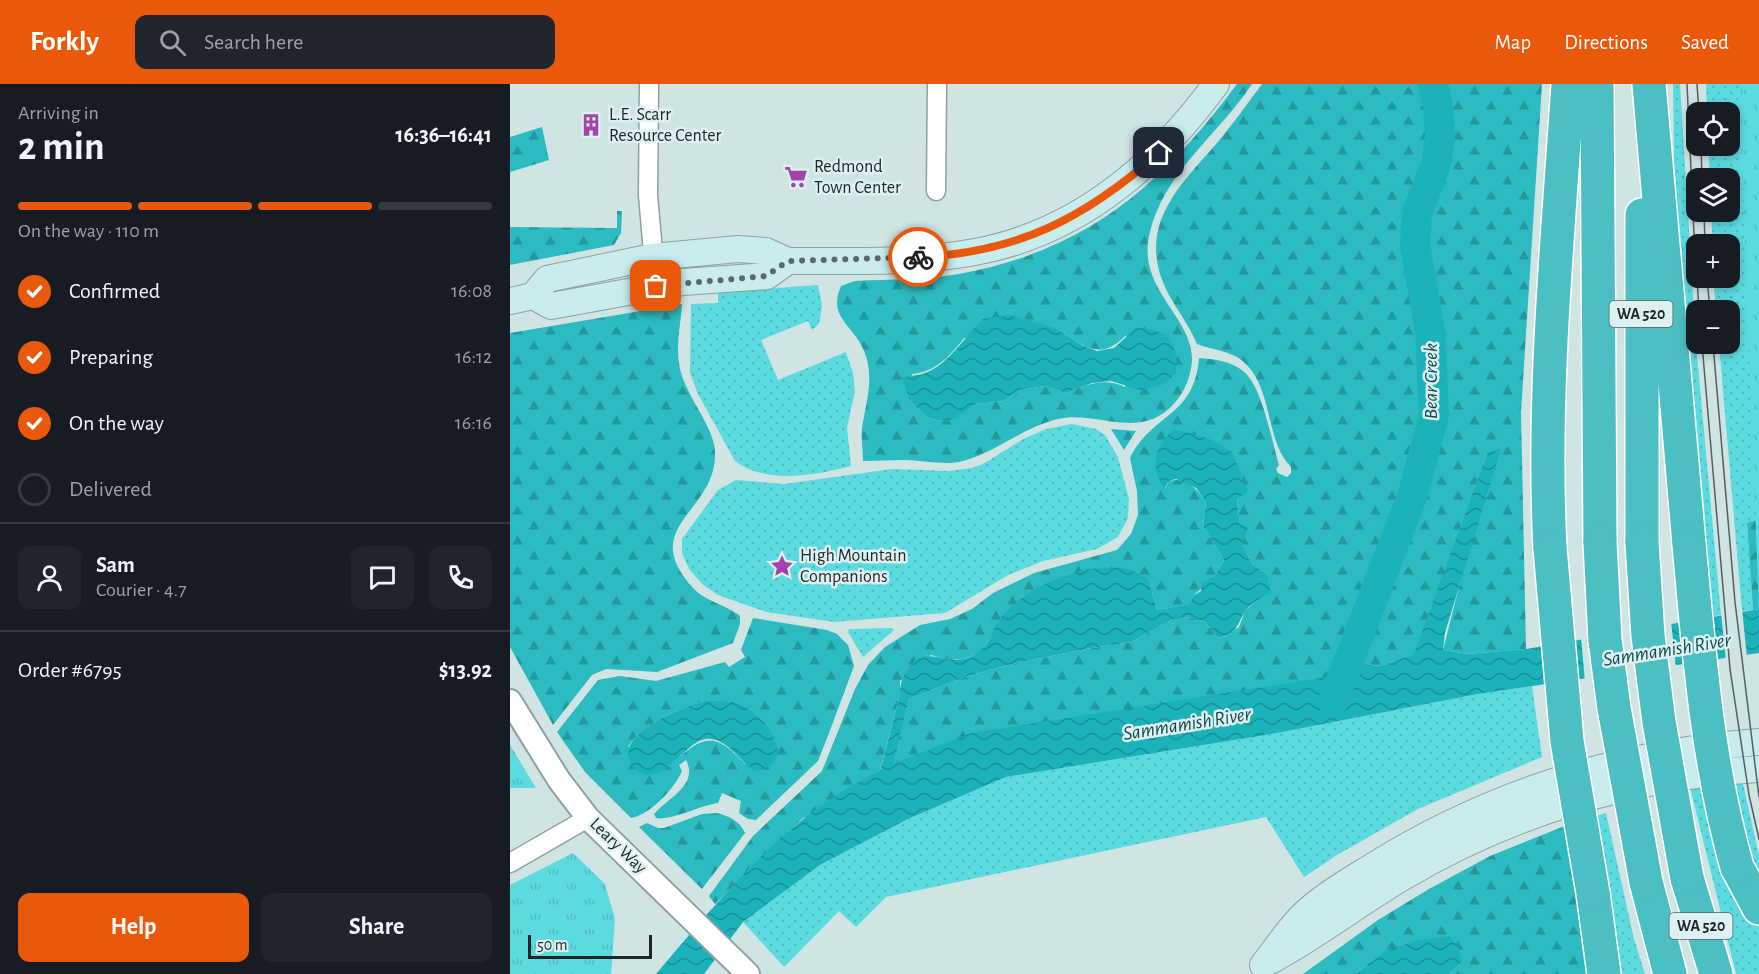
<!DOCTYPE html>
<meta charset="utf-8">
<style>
body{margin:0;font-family:"Alegreya Sans",sans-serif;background:#20242c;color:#f1f3f6;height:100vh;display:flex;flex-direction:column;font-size:22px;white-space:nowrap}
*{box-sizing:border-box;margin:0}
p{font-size:20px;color:#9ea1a6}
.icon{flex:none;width:33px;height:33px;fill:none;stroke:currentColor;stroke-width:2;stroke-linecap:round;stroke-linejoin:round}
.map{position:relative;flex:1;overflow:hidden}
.details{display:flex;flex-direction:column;background:#171b24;width:510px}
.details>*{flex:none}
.buttons{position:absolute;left:1176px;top:18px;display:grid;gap:12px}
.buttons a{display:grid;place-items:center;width:54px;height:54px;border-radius:12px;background:#171b24;box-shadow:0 3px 9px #0003;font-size:30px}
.scale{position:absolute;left:18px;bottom:15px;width:124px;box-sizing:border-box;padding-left:6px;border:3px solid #1e2525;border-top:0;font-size:16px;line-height:21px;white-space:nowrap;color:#1e2525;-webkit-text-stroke:4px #ddf1f2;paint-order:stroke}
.pin{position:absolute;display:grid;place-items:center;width:51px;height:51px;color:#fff;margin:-26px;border-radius:12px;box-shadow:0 3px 9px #0006}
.courier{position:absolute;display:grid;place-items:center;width:60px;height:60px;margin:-30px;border:4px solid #ea580c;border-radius:50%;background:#fff;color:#222;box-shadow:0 2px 8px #0007}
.headline em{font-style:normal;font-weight:600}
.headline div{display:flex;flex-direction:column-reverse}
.headline{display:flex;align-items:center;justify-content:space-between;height:102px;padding:0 18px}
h1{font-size:39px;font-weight:600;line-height:45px}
.bar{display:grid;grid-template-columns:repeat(4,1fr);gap:9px 6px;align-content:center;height:72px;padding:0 18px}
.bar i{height:8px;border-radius:4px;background:#363941}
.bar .on{background:#ea580c}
.bar p{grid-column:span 4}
.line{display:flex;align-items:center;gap:15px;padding:0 18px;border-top:2px solid #363941}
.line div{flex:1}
.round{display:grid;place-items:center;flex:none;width:63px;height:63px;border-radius:12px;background:#20242c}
ol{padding:0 18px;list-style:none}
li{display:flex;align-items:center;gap:18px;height:66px}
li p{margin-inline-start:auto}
li .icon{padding:6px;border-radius:50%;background:#ea580c;color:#fff;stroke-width:4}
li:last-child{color:#9ea1a6}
li i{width:33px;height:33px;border:3px solid #363941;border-radius:50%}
.action{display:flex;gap:12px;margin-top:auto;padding:12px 18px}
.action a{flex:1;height:69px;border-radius:12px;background:#ea580c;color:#fff;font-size:24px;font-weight:600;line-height:69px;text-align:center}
.action a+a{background:#20242c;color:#f1f3f6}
header{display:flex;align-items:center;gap:36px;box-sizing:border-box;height:84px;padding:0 30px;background:#ea580c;color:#fff}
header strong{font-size:28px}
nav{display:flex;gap:33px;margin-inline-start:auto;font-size:21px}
.search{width:420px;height:54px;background:#20242c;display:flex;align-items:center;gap:15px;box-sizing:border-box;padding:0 21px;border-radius:12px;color:#9ea1a6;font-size:22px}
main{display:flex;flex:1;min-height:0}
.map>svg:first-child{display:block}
</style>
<header>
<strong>Forkly</strong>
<div class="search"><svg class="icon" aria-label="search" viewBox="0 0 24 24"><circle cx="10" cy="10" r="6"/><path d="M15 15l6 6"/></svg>Search here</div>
<nav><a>Map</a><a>Directions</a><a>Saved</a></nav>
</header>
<main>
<section class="details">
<div class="headline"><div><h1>2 min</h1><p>Arriving in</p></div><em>16:36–16:41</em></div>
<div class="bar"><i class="on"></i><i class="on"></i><i class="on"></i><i></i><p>On the way · 110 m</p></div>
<ol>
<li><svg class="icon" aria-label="check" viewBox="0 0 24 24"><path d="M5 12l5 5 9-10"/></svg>Confirmed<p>16:08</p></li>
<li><svg class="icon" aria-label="check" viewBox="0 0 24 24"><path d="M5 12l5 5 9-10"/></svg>Preparing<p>16:12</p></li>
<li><svg class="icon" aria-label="check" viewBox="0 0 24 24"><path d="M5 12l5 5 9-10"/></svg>On the way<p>16:16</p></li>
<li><i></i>Delivered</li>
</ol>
<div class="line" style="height:108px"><a class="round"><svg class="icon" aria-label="person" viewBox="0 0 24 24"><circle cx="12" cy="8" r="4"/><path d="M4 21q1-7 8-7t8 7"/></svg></a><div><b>Sam</b><p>Courier · 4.7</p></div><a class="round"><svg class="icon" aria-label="chat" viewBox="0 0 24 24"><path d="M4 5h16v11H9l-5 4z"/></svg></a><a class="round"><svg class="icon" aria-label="phone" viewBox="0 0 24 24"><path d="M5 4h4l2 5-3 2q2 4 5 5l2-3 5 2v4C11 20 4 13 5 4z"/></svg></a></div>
<div class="line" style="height:78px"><div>Order #6795</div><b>$13.92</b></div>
<div class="action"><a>Help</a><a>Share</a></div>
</section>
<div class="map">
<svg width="1249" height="890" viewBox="0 0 1249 890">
<defs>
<pattern id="grass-dots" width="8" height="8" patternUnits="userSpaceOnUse" patternTransform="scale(1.5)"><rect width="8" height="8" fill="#5bdae0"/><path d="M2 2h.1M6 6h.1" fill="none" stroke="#4fbbc0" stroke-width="1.8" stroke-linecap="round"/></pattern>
<pattern id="forest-firs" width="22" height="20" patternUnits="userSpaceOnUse" patternTransform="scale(1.5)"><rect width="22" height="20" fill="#2bbbc1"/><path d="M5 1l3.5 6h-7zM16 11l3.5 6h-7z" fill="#24989d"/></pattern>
<pattern id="park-tufts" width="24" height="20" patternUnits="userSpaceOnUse" patternTransform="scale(1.5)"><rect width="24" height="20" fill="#5bdae0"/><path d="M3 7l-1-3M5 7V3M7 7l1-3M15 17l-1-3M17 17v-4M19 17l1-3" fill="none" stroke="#4fbbc0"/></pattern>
<pattern id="water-waves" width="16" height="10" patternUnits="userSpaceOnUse" patternTransform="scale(1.5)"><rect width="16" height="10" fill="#1bb3b9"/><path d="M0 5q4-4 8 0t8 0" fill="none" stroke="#179196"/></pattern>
</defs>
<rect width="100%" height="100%" fill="#d0e4e4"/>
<!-- grass -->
<path fill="url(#grass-dots)" d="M1163,0H1170L1186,260L1211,531L1197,533L1164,76Z
M1196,0H1249V435L1237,439L1243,526L1232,527L1209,260H1220V226H1206L1203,194H1220V160H1203L1201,128H1220V94H1200L1198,62H1220V28H1197Z
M308,201L312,222L309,240L302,246L298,237L251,256L268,296L336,268L343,289L345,307L337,344L341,382C307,391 256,401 225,377L188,310L180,289L181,220L208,219V208Z
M562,340L586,345L595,351L608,373L619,415L618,434L608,453L587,465L533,477L498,491L435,529L324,538L256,528L208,511L192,500L179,485L172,469V455L208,406L226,396L274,400L382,385L440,387L461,384L473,380L513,355L536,345Z
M382,544L384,546L353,573L338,548L339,545Z
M1022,602L1032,673L908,725L827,771L794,793L756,733L376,813L346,843L329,827L274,883L233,838L310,781L398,735L496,693L762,650L968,610Z
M1232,695L1249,772V802L1219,697Z
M1198,701L1234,826L1249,843V890H1226L1180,703Z
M1096,729L1124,855L1135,890H1105L1080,734Z"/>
<!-- forest -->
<path fill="url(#forest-firs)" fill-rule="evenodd" d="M727,0H742C707,53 653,88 639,152C628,205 681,232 682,274C682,287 677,302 670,312C635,362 589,325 548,335C513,343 487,368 453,377C435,382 412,376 394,376C380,376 367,377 353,377C353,366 351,355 352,344C356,318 365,293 354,267C344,241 317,234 331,202L345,197C380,195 419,196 454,189C581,164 652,100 727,0ZM546,244C573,261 590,279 616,251L615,303C593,293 577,301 556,309L536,302L510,306L494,317L464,320L444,334L430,337L416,333L400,317L402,290C424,289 441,271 454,254Z
M752,0H1032L1011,328L1016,565L958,570L933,566L951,495L977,369L905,570L870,582L854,580L816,593L293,734L205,820L199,812L243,752L312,687L345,605L358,581L375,563L410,541L440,535L462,525L483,509L524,489L607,466L621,450L628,431L627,407L620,374C643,328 684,334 689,274C704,275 721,277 733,287C752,301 762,358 769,381L766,385L768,389L777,393L781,389V383C753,355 765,297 727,273C714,266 700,265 687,260C676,233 654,212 648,182C637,130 676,95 707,59C723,40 737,20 752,0ZM664,345L727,414L732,459L742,480L757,490L746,517L735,527L729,543L716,552L708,554L695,538L680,533L661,536L622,558L576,565L498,581L458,592L399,615L382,680L370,686L390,610V597L421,571C462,583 474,570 491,534L639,496L647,526L681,520L683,512L704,493L714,476L693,442L696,418C687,405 676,392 659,397L655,405Z
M32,43L39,76L0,88V53Z
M107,127H112L111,149L104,161L0,181V143L107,144Z
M172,220C171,238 166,260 169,279C172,308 204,341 205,367C208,429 126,441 183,504C196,518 215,520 230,532V540L223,559L147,588L96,585L82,591L43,641L0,563V249Z
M601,345L626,347L614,366Z
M1249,435V525L1243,526L1237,439Z
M243,534L317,546L327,550L338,561L344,582L319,649L308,677L246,736L238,735L229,729L231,717L212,709L208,719C188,722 161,737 146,734L144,730C158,714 189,701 176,676L169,681L172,687C165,704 140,731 121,734L75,688L47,648L88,596L110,592L146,597L215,578L219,583L235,573L231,566ZM194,617C227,617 244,622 262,651L235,680C202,644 192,653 159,682L118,663C132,640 169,625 194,617Z
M207,729C219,732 230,737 235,749L192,805L129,743L137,739L148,744H154L192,730Z
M1057,741L1078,890H939L952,878L871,869L845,890H793L868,836L919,805L980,772Z"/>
<!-- park -->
<path fill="url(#park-tufts)" d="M1229,0H1249V527Z
M0,661L26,704H0Z
M63,769L95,800L105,835L101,890H0V801Z"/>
<!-- water -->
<path fill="url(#water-waves)" d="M500,231L546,244L572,261L587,267L604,264L626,244C658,244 669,258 666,290L652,301L630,306L601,297L582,299L556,309L536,302L510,306L494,317L465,320L444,335L430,337L416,333L400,317L392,294C400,291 408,292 415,289C438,281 456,251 473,235Z
M664,345L700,355L722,368L738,407L727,415L730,440L738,443L732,459L742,480L757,490L761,509C752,513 743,518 737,525C726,539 730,549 708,554L695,538L680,533L661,536L622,558L576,565L498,581L458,592L399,615L383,680L462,649L816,593L854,580L870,582L904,570L977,369L991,365L935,549L933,566L958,570L1016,565L1249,525V569L968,610L762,650L496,693L398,735L310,781L233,838L194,890H146C211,814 277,730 370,687L390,610C390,599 392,594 398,585C415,557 441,586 464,571C486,556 479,547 493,531C520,501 573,479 614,484C622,485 632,492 639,496L647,526L680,520L683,512L691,507L692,498L704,493L714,476L693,442L696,418L686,404L666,395L659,397L654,405C640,383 644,362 664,345Z
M194,617C208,617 222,616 235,623C259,636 289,680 245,687C230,678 219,657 201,655C179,651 161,695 134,690C127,688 123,684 120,678C106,649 173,623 194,617Z
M939,852L948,862L952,878L939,890H845L871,869L907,856Z"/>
<!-- pier -->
<path fill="#d0e4e4" d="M1232,524L1237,574L1216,578L1211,528Z
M1161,537L1166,585L1075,598L1071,553Z"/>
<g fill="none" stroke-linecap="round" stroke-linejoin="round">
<!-- river -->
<path stroke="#1bb3b9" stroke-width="30" d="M823,618L903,410L924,331L920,246L905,162L907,129L926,81L930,52L928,23L923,0"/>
<!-- minor casing -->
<g stroke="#8ea0a1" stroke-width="21">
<path id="minor" d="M139,0L138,111L146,202
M426,107L427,0
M0,779L78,734"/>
</g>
<!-- tertiary casing -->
<g stroke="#8ea0a1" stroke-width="26">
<path id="tertiary" d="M0,617L49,696L78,734L238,890"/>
</g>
<!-- secondary casing -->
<g stroke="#8ea0a1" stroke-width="28">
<path id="secondary" d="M23,212L41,222L173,198L257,192L278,177
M0,217L23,212L37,195L142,173L228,165L256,167L278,177C338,177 406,179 465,168C568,149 646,82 706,0
M762,876C808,851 849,819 893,793C1001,729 1124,692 1249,685
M753,881C765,866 776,849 789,835C809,814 839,797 863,782C981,709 1111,668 1249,658"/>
</g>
<!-- motorway casing -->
<g stroke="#fff" stroke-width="36">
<path id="motorway" d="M1087,0L1090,459
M1139,0L1179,460
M1132,131V459
M1040,464C1032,310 1048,154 1058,0
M1227,783L1249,824
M1177,794L1206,890
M1136,798L1160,890
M1083,809L1094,890"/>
</g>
<!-- minor -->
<use href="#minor" stroke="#fff" stroke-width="18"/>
<!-- tertiary -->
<use href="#tertiary" stroke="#fff" stroke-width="22"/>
<!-- secondary -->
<use href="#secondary" stroke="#c9eced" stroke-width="26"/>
<!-- motorway -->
<use href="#motorway" stroke="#4bbfc4" stroke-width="33"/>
<!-- tram -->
<path stroke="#545f5f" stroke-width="1.5" d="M1177,0L1186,193
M1187,0L1189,28
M1191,62L1192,94
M1194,128L1195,160
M1187,194L1189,226
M1197,194L1200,226
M1192,260L1220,585L1239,711L1249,755
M1203,260L1225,518L1249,713"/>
<!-- motorway-bridge casing -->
<g stroke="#fff" stroke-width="36" stroke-linecap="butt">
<path id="motorway-bridge" d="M1090,459L1095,556L1104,624L1136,798
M1132,459L1138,552L1149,638L1177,794
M1179,460C1189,569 1197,677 1227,783
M1040,464L1057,657L1083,809"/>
</g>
<!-- motorway-bridge -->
<use href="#motorway-bridge" stroke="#4bbfc4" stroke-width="33"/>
</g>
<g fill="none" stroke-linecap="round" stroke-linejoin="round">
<!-- done -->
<path stroke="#5c6868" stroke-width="6" stroke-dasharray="0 10.8" d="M146,202L256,192L278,177L408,173"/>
<!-- route -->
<path stroke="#ea580c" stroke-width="8" d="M408,173C508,169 575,134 649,69"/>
</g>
<!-- icons -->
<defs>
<g id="building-bare" transform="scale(1.8)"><path d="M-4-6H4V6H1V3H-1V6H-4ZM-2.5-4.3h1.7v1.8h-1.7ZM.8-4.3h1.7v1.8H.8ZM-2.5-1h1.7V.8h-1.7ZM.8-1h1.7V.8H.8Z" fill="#a342aa" stroke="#ddf1f2" stroke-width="2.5" paint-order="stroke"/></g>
<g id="supermarket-bare" transform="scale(1.8)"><path d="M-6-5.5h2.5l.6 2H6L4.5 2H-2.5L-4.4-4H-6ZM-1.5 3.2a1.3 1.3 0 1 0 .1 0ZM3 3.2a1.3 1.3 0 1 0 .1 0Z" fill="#a342aa" stroke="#ddf1f2" stroke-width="2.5" paint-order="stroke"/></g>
<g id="sight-bare" transform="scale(1.8)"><path d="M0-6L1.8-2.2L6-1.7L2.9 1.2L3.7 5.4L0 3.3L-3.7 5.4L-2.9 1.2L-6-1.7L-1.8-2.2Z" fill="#a342aa" stroke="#ddf1f2" stroke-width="2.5" paint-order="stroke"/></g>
</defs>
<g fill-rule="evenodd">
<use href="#building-bare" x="81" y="41"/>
<use href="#supermarket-bare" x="286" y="93"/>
<use href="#sight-bare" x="272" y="482"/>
</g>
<g text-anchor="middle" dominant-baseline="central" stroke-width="5" stroke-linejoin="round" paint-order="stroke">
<!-- shield labels -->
<g fill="#ddf1f2" stroke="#576262" stroke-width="1.5">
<rect x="1099.5" y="217" width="63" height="26" rx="4.5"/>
<rect x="1159.5" y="829" width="63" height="26" rx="4.5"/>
</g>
<g font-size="16" font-weight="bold" fill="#1e2525">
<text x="1131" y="230">WA 520</text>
<text x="1191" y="842">WA 520</text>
</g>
<!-- poi labels -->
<g font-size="18" fill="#1e2525" stroke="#ddf1f2" text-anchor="start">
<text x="99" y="31">L.E. Scarr<tspan x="99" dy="21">Resource Center</tspan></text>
<text x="304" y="83">Redmond<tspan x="304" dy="21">Town Center</tspan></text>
<text x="290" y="472">High Mountain<tspan x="290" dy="21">Companions</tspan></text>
</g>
<!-- street labels -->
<g font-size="18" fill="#1e2525" stroke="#ddf1f2">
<text transform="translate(108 762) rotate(44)">Leary Way</text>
</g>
<!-- water labels -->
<g font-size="20" font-style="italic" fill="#104b4e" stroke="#ddf1f2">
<text transform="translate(921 297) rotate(-90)">Bear Creek</text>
<text transform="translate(1157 566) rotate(-9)">Sammamish River</text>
<text transform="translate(677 640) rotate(-9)">Sammamish River</text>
</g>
</g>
</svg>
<div class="buttons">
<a><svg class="icon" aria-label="locate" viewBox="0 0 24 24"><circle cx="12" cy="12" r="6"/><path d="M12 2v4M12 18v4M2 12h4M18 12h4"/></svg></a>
<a><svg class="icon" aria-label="layers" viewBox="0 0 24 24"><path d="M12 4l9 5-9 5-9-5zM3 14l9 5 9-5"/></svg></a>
<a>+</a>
<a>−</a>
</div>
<div class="scale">50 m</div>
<div class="pin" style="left:146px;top:202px;background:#ea580c"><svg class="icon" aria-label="bag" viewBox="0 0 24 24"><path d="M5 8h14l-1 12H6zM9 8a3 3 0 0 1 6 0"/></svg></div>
<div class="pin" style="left:649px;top:69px;background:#1f2937"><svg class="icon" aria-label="home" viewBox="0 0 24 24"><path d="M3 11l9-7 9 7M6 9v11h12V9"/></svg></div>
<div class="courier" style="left:408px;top:173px"><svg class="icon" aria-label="bike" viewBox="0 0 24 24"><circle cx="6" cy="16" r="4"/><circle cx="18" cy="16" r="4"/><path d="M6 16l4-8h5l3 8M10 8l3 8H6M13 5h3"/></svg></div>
</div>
</main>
